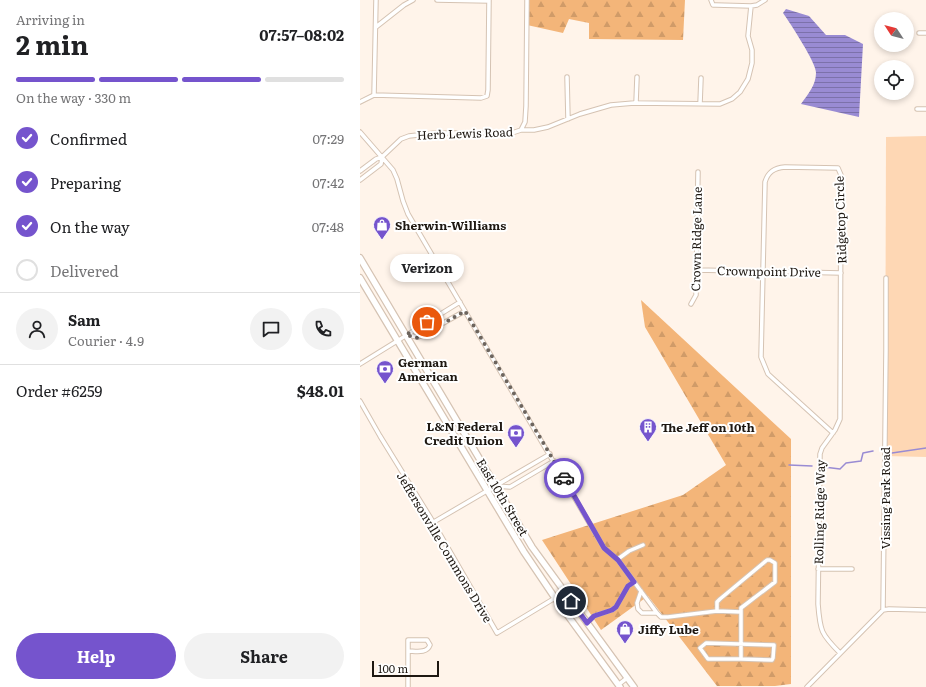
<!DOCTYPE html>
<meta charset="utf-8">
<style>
body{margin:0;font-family:Literata,serif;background:#f2f2f2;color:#202124;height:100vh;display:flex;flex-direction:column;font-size:15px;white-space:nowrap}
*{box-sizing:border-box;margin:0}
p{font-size:13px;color:#757577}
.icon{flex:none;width:22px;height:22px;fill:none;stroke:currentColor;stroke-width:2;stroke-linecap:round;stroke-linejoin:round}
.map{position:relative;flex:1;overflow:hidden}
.details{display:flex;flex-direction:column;background:#fff;width:360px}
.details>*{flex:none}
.needle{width:26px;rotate:306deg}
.controls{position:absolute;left:514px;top:12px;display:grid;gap:8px}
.controls a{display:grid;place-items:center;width:40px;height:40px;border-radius:50%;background:#fff;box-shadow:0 2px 6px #0003;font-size:20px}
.scale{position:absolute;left:12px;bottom:10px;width:67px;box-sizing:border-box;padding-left:4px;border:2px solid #1e1812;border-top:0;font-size:11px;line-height:14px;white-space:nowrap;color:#1e1812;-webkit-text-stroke:3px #fff;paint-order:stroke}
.pin{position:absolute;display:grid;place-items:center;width:34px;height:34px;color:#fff;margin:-17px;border:2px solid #fff;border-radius:50%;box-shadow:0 1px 4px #0007}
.courier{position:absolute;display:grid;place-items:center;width:40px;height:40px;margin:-20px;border:3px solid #7554cd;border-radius:50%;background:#fff;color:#222;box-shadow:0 1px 5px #0007}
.bubble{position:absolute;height:28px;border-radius:14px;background:#fff;box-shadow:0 2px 6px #0003;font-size:13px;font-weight:700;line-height:28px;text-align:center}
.summary em{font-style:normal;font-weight:700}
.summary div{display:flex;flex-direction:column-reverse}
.summary{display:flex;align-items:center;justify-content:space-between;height:68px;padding:0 16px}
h1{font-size:26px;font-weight:700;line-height:30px}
.bar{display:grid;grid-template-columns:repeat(4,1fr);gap:6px 4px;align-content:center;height:48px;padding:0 16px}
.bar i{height:5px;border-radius:3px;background:#e0e0e0}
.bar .current{background:#7554cd}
.bar p{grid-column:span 4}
.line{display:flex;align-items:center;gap:10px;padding:0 16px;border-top:1px solid #e0e0e0}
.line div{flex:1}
.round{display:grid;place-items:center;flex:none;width:42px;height:42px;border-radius:21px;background:#f2f2f2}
ol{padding:0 16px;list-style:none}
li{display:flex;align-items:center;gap:12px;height:44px}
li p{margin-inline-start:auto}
li .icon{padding:4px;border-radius:50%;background:#7554cd;color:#fff;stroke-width:4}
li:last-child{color:#757577}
li i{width:22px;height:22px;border:2px solid #e0e0e0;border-radius:50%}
.primary-button{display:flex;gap:8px;margin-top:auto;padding:8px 16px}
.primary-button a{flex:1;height:46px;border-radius:24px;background:#7554cd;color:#fff;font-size:16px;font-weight:700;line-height:46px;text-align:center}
.primary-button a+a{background:#f2f2f2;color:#202124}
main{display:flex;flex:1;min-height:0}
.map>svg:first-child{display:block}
</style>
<main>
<section class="details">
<div class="summary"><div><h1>2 min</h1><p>Arriving in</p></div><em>07:57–08:02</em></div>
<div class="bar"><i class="current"></i><i class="current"></i><i class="current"></i><i></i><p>On the way · 330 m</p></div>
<ol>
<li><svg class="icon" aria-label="check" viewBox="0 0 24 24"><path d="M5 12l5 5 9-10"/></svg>Confirmed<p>07:29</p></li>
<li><svg class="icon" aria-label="check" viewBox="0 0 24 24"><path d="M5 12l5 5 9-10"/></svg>Preparing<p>07:42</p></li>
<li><svg class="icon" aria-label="check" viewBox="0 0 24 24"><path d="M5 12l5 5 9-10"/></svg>On the way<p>07:48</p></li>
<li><i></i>Delivered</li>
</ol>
<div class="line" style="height:72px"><a class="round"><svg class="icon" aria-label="person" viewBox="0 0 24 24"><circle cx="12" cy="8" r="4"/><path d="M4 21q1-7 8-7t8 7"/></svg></a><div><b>Sam</b><p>Courier · 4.9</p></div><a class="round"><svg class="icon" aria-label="chat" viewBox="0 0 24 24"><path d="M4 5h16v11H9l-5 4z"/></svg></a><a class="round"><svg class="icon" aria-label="phone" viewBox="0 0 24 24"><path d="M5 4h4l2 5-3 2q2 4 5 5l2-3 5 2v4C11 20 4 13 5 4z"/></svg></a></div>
<div class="line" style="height:52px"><div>Order #6259</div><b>$48.01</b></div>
<div class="primary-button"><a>Help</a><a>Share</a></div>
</section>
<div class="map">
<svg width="566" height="687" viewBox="0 0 566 687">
<defs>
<pattern id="forest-firs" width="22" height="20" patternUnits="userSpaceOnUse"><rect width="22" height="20" fill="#f3b579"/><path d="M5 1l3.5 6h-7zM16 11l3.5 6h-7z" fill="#d09b68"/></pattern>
<pattern id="water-rules" width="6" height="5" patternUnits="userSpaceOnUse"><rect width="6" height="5" fill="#998bd3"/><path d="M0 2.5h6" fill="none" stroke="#7c71aa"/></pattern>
</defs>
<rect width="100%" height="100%" fill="#fff4ea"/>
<!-- green -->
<path fill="#fed7b4" d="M566,136V457L525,456L526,137Z"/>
<!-- forest -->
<path fill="url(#forest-firs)" d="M167,0H325L323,40L229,39V23L209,19L203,33L167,25Z
M281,300L431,439V684L415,686H357L288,596L241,630L182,540L323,495L366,465L285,327Z"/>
<!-- water -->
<path fill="url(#water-rules)" d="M426,9L449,16L466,35H485L503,44L499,117L441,104C448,94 456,85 456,73C457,64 430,23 423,13Z"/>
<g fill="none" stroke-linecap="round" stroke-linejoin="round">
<!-- stream -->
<path stroke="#998bd3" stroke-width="1.5" d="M532,453L566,448
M429,465L452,466
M464,467L480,469L486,463L501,461L503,453L513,451"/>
<!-- street casing -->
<g stroke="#d5c3b3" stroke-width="5.5">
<path id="street" d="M77,0L129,1
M391,6L397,5L405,0
M16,27L44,5L53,0
M559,33H566
M207,77L208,119
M14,95L16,0
M0,102L14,95L121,98L127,96L128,90L129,0
M276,103L277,77
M340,104L341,78
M557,109H566
M161,130H174L188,127L220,114L251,105L274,103L360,104L372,99L380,92L388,79L392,63V50L388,36L391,6L356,5H353L351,0
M0,132L33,170L37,179L43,201L48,214L244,548L258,560L297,613L301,617H308L357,611L381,612V659H348L340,648L346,643L414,645L413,658L412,660L381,659
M0,171L16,159L22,157L41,139L49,136L76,133H152L161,130L165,122L166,106L167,0
M0,180L21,164L22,157
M337,270L481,273
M331,304L336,295L338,172
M46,335L58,337L105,311
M0,364L100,302
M0,401L20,436L70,517L137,633L195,598
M473,433L408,374L401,357L405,182C408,172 414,168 425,167L478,168L481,175L480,419L475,430L462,448L460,454L458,604C460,631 461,634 480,653
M137,486L150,487L194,461
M72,523L190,454
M258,559L269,551L283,545
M458,569H492
M281,591L277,603L278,609L282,613H297
M523,610L529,609L566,610
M357,611V602L360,599L407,560H410L415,563V582L381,608V612
M227,623L234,616L252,610L256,607L268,586L274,582
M48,640H67L70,645C67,654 55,651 48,651Z
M48,651V687
M258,685L267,678
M447,687L523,610L526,350V278"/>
</g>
<!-- primary casing -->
<g stroke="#d5c3b3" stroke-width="8">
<path id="primary" d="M0,258L172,547L274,687
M0,278L164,552L195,598L260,687"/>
</g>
<!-- street -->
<use href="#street" stroke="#fff" stroke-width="3.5"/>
<!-- primary -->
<use href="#primary" stroke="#fff" stroke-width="5.5"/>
</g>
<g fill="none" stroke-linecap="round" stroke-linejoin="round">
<!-- done -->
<path stroke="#6d655e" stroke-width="4" stroke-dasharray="0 7.2" d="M67,322L46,335L58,338L105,311L204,478"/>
<!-- route -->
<path stroke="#7554cd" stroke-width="5" d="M204,478L244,548L258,560L274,582L268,586L256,607L252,610L234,616L227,623L211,601"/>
</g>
<!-- icons -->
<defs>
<g id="shop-pin" transform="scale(0.9)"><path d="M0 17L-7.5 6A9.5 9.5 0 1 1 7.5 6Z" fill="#7554cd" stroke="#fff"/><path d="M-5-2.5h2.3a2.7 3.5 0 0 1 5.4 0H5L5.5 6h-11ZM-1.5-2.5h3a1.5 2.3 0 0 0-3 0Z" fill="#fff"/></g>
<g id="bank-pin" transform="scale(0.9)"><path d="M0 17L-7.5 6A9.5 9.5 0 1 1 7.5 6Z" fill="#7554cd" stroke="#fff"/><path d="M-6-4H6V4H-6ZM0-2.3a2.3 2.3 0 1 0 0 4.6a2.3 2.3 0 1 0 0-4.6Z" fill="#fff"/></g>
<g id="building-pin" transform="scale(0.9)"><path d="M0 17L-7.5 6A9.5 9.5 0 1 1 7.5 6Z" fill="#7554cd" stroke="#fff"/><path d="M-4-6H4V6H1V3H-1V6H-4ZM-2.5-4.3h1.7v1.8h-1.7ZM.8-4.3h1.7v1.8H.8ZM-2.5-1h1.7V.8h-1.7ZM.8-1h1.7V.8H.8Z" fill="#fff"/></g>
</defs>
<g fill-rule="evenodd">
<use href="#shop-pin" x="22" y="225"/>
<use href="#bank-pin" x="25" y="369"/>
<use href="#building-pin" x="288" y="427"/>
<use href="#bank-pin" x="156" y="433"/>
<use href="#shop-pin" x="265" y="629"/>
</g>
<g text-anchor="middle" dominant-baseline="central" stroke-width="4" stroke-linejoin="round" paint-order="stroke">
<!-- street labels -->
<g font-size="12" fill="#1e1812" stroke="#fff">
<text transform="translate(105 133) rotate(-2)">Herb Lewis Road</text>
<text transform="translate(480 220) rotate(-92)">Ridgetop Circle</text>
<text transform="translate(336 239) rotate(-89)">Crown Ridge Lane</text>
<text transform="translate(409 271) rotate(1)">Crownpoint Drive</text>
<text transform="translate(143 497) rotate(59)">East 10th Street</text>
<text transform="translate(525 498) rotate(-90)">Vissing Park Road</text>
<text transform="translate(459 512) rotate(-89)">Rolling Ridge Way</text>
<text transform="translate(85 547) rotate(59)">Jeffersonville Commons Drive</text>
</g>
<!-- poi labels -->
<g font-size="12" font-weight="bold" fill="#1e1812" stroke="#fff" text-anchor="start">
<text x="35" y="225">Sherwin-Williams</text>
<text x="38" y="362">German<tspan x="38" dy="14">American</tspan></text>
<text x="143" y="426" text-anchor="end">L&amp;N Federal<tspan x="143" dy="14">Credit Union</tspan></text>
<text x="301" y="427">The Jeff on 10th</text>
<text x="278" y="629">Jiffy Lube</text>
</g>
</g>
</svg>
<div class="controls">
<a><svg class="needle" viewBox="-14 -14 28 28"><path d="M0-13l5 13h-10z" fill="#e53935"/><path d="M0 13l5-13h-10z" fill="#757577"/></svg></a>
<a><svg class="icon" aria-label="locate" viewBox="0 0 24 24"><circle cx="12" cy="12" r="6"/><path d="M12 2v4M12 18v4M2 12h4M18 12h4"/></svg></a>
</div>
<div class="scale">100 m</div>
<div class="pin" style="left:67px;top:322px;background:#ea580c"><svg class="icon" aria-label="bag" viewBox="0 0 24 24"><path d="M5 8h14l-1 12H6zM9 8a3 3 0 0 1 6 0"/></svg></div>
<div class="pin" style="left:211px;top:601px;background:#1f2937"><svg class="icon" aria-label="home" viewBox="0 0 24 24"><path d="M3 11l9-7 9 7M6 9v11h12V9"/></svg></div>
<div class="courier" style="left:204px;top:478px"><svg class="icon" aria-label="car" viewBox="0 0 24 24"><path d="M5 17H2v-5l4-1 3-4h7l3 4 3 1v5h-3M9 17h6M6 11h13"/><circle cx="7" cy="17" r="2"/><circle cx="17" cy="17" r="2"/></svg></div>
<div class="bubble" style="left:30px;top:254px;width:74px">Verizon</div>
</div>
</main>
